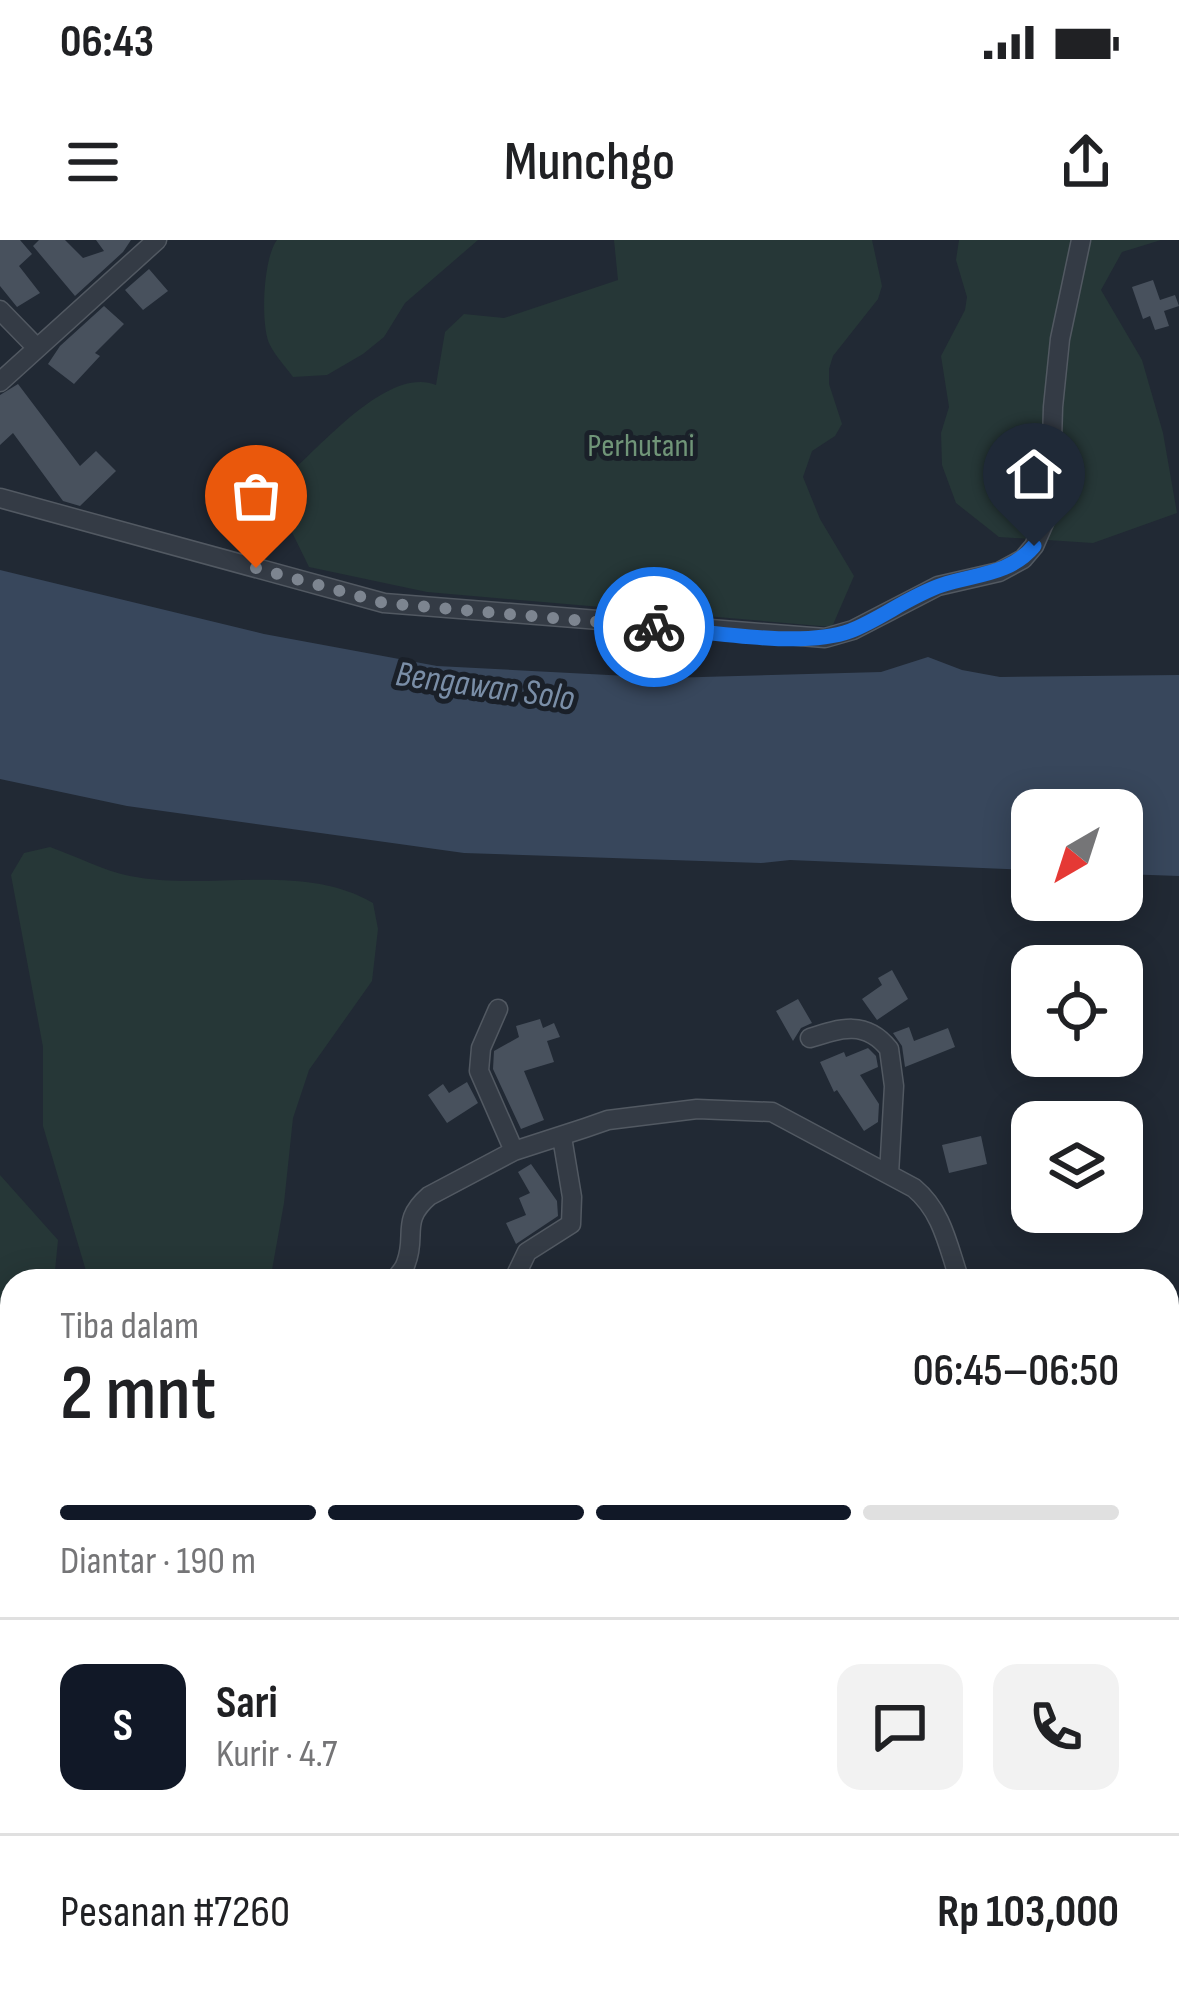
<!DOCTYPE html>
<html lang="id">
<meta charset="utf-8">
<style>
body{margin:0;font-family:"Sofia Sans Condensed",sans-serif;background:#f2f2f2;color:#202124;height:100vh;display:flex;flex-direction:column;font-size:45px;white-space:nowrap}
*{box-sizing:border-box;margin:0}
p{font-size:39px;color:#757577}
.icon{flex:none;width:66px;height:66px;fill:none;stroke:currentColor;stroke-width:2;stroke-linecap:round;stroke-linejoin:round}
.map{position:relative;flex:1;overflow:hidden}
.drawer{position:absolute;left:0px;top:1029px;width:1179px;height:744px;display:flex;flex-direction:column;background:#fff;border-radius:36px 36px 0 0;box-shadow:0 6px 30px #0003}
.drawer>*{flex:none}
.needle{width:78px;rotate:219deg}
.buttons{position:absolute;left:1011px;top:549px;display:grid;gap:24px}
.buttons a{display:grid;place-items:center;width:132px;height:132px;border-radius:24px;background:#fff;box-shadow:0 6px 30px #0003;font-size:60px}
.pin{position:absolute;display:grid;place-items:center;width:102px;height:102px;color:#fff;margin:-123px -51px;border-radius:50% 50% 50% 0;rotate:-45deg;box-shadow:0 0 12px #0007}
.pin .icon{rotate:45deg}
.courier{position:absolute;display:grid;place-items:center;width:120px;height:120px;margin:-60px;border:9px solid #1a73e8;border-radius:50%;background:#fff;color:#222;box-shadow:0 3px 15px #0007}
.summary em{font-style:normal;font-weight:600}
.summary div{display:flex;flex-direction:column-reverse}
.summary{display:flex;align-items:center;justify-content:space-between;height:204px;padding:0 60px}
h1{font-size:78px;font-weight:600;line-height:90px}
.bar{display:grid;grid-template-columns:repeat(4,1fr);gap:18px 12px;align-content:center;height:144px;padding:0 60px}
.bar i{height:15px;border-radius:9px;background:#e0e0e0}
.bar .active{background:#111827}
.bar p{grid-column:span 4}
.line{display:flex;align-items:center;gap:30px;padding:0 60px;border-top:3px solid #e0e0e0}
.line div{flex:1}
.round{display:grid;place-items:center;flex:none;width:126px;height:126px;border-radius:24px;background:#f2f2f2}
.status{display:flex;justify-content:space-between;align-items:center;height:84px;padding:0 60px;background:#fff;direction:ltr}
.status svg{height:33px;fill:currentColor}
header{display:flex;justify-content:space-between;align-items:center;height:156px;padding:0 60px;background:#fff;font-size:54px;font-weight:600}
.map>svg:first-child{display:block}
</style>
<div class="status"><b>06:43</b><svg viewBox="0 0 49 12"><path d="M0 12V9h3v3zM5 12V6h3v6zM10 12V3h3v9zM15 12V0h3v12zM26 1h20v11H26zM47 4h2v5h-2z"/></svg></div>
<header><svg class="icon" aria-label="menu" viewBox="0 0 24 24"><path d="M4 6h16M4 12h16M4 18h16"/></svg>Munchgo<svg class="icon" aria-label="share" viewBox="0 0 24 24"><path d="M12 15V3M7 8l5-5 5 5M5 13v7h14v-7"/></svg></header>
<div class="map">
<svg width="1179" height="1773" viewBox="0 0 1179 1773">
<rect width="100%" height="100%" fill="#212934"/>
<!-- green -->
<path fill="#263737" d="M277,0H478L405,63L384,97L363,114L327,135L293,137C286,127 276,117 270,105C260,86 263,18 277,0Z
M614,0H872L882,46L878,59L833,116L829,129V144L842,184L835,196L812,211L803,237L820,279L854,336L832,387L427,352L309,327L286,280L291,232C324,203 389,126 436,145L445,92L464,74L504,78L618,40Z
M959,0H1161L1122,12L1101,50L1142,120L1163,193L1177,273L1093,303L999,297L956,263L942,225L941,193L949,167L941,116L965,70L967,57L956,20Z
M50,607C76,616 104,631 130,636C208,652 302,621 373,663L378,689L372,741L309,830L293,878L284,963L270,1041H89L43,886V807L11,635L24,613Z
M0,935L58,1000L54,1041H12V1761H241L243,1773H0Z
M1179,1498V1773H270V1761H1167V1499Z"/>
<!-- water -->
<path fill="#38475c" d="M0,330L264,394L437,426L666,438L881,432L928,417L962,430L1000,437L1179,435V636L1122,634V570H1032V630L790,620L761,623L464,613L127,566L0,539Z"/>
<!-- building -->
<path fill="#48515d" d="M0,0H20L32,14L19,26L40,53L17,67L0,46Z
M39,0H65L83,18L104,11L96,0H131L123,12L75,56L33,6Z
M149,29L168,51L143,70L125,50Z
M1153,40L1160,60L1175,55L1179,66L1164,71L1169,86L1155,90L1150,76L1143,79L1132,47Z
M104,66L124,84L95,113L100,116L74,144L48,124L60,106Z
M18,144L80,226L96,211L116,231L80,266L63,261L13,193L0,205V155Z
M892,730L908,759L877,780L862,759L882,745L878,738Z
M798,759L812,783L801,788L793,801L776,771Z
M540,779L543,788L554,783L560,797L547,801L554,822L524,831L544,880L521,889L493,829L494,811L519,797L516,786Z
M909,787L914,801L948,788L955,807L905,827L902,806L893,793Z
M868,808L876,816L878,827L860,835L879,864L878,882L864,891L837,850L834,852L820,822L844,812L846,817Z
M467,842L478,863L447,883L428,855L443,844L449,853Z
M981,896L987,924L949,933L942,905Z
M531,924L557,961L558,976L516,1004L506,983L526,975L519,958L530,953L518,932Z"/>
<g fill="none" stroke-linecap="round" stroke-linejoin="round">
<!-- minor casing -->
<g stroke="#525962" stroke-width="21">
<path id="minor" d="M0,70L37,108
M0,142L157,0
M0,258L384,363L825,398L853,390L938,346L999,332L1023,319L1034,306L1050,269L1053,167L1060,99L1081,0
M498,769L481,808L479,831L514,911
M810,798C841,788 866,780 889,809L894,846L889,934
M394,1041C398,1035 404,1030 406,1023C417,995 400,981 429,956L514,911L585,888L608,880L697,869L772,872L914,948C943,972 948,1007 960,1041
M513,1041L527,1012L571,984L572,957L562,897"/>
</g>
<!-- tertiary casing -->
<g stroke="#525962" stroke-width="24">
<path id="tertiary" d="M1167,1222L1179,1210
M1106,1761L1111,1773"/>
</g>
<!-- minor -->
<use href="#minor" stroke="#343b45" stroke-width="18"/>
<!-- tertiary -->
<use href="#tertiary" stroke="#343b45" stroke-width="21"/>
</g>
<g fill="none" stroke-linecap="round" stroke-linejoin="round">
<!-- done -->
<path stroke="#7d8590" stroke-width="12" stroke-dasharray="0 21.6" d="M256,328L384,363L654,387"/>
<!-- route -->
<path stroke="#1a73e8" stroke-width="15" d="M654,387C707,391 801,409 850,391C881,379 909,356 942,345C975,334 1010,335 1034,306"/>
</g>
<g text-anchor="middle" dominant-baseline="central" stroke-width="10" stroke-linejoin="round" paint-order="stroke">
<!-- park labels -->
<g font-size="33" fill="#709578" stroke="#1a2029">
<text x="641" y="206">Perhutani</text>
</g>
<!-- water labels -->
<g font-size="36" font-style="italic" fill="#7a8ea7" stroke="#1a2029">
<text transform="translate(485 447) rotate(8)">Bengawan Solo</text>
</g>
</g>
</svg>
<div class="buttons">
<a><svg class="needle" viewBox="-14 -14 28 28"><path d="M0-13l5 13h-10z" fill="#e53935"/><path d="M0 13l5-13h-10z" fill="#757577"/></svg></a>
<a><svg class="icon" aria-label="locate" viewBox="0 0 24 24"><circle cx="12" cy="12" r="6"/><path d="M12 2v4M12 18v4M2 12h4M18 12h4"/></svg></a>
<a><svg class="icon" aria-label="layers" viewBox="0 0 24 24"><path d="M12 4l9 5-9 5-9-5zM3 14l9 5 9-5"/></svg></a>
</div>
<div class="pin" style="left:256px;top:328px;background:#ea580c"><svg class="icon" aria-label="bag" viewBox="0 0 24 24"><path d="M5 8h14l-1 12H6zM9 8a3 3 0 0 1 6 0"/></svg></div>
<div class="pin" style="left:1034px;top:306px;background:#1f2937"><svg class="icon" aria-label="home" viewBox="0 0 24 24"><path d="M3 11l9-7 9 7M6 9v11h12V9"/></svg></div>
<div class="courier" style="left:654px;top:387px"><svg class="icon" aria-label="bike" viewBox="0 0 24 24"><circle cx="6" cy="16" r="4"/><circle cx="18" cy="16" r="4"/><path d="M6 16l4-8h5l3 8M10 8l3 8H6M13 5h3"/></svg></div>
<section class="drawer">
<div class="summary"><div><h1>2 mnt</h1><p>Tiba dalam</p></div><em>06:45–06:50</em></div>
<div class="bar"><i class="active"></i><i class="active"></i><i class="active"></i><i></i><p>Diantar · 190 m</p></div>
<div class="line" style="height:216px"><b class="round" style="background:#111827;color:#fff">S</b><div><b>Sari</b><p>Kurir · 4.7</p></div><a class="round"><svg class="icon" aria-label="chat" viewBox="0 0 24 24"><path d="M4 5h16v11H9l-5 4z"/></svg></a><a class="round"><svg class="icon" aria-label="phone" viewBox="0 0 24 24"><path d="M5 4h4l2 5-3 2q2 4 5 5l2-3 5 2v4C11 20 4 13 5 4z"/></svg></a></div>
<div class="line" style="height:156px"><div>Pesanan #7260</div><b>Rp 103,000</b></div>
</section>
</div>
